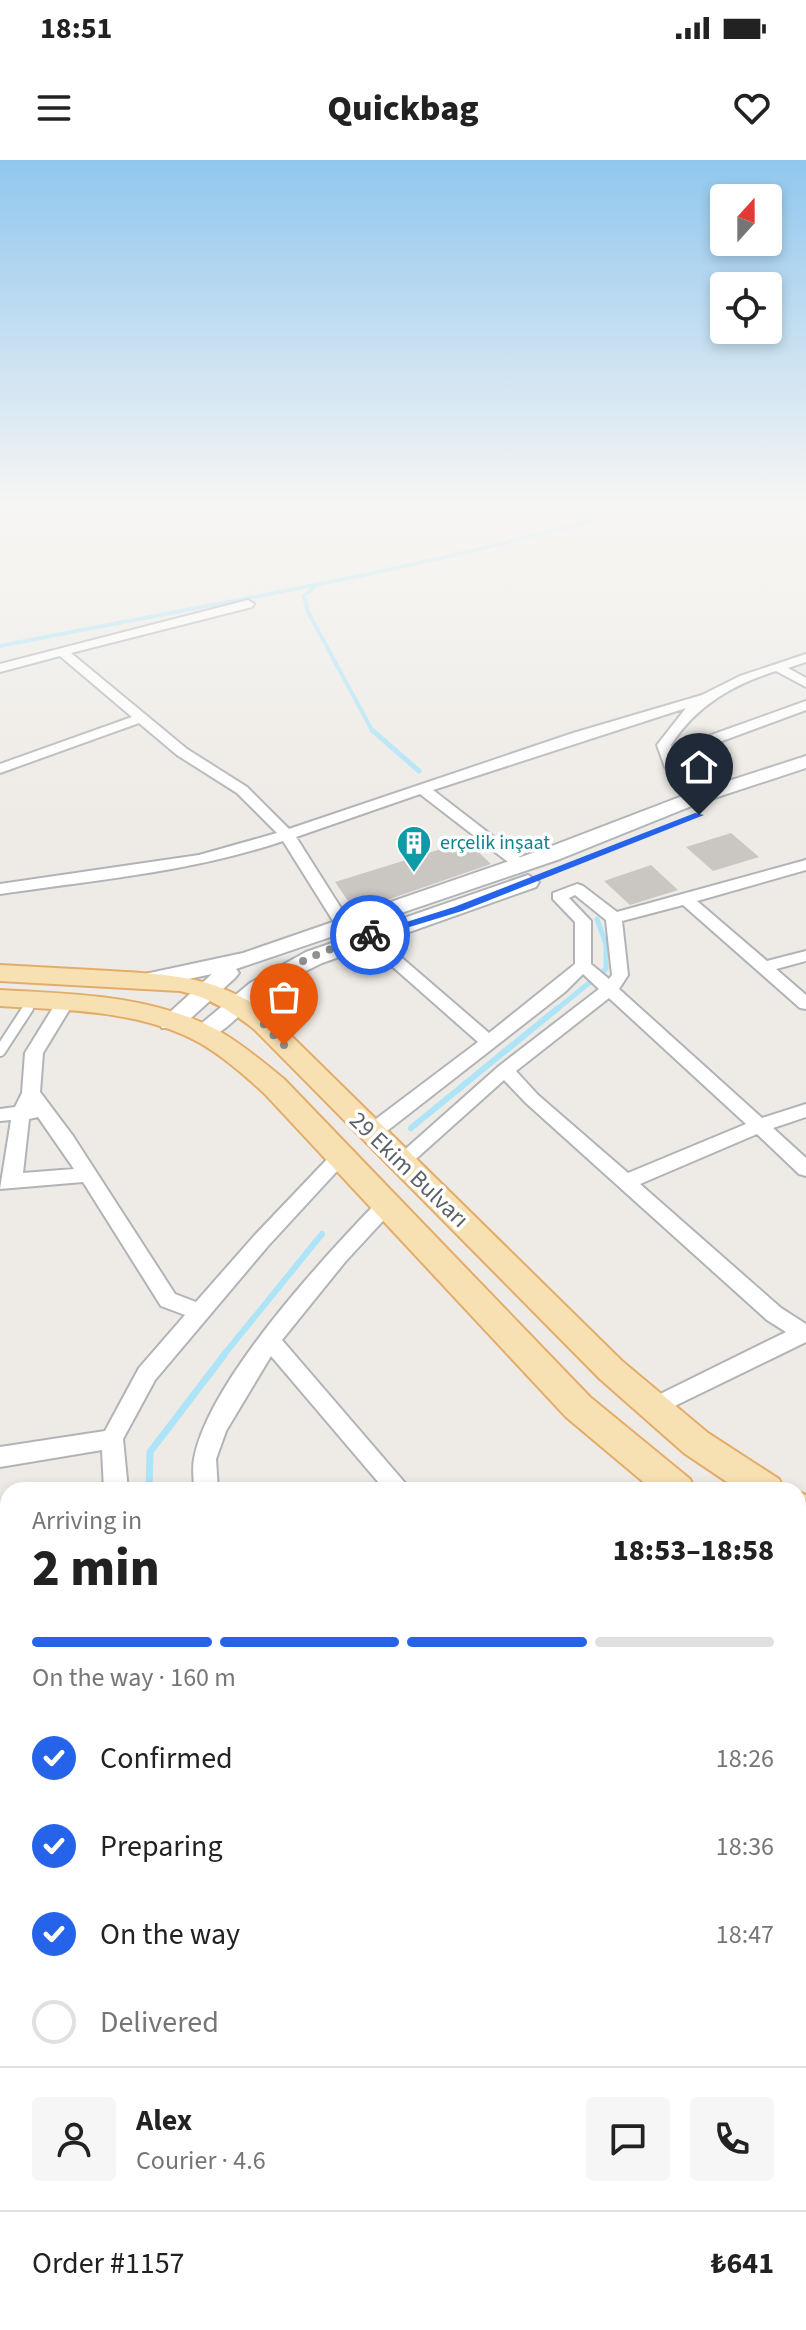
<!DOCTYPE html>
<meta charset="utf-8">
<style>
body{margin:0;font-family:"Source Sans 3",sans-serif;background:#f6f6f6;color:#222;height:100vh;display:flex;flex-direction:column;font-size:30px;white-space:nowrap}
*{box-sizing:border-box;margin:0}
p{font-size:26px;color:#767676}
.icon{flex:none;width:44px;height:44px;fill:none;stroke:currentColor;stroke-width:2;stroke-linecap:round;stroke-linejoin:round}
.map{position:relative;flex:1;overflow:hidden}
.panel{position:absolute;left:0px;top:1322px;width:806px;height:848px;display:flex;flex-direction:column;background:#fff;border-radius:24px 24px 0 0;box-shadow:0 4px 12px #0003}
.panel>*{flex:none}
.needle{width:52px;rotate:21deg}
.controls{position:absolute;left:710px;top:24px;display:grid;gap:16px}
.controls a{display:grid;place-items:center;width:72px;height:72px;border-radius:8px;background:#fff;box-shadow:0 4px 12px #0003;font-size:40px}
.pin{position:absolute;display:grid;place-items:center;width:68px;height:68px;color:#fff;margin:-82px -34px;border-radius:50% 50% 50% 0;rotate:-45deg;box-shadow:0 0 8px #0007}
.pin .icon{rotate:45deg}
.courier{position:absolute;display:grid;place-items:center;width:80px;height:80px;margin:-40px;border:6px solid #2563eb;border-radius:50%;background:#fff;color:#222;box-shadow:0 2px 10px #0007}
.head em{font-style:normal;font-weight:800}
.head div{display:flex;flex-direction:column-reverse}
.head{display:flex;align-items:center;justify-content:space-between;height:136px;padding:0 32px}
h1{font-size:52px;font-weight:800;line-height:60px}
.bar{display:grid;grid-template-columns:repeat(4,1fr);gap:12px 8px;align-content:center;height:96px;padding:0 32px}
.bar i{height:10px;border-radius:6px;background:#e0e0e0}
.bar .current{background:#2563eb}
.bar p{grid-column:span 4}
.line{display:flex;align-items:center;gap:20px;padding:0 32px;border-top:2px solid #e0e0e0}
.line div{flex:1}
.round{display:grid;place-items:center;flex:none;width:84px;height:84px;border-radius:8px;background:#f6f6f6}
ol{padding:0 32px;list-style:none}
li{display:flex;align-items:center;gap:24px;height:88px}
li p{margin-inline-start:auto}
li .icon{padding:8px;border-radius:50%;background:#2563eb;color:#fff;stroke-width:4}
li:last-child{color:#767676}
li i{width:44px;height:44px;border:4px solid #e0e0e0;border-radius:50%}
.status{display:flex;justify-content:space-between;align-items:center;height:56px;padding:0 40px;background:#fff;direction:ltr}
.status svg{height:22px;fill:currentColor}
header{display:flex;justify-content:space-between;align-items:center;height:104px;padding:0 32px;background:#fff;font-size:36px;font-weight:800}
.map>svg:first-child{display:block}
</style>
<div class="status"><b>18:51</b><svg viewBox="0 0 49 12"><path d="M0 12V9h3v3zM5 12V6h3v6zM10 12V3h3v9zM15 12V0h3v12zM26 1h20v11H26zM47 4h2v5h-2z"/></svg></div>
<header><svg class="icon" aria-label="menu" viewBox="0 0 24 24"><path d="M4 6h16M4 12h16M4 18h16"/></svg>Quickbag<svg class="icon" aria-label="heart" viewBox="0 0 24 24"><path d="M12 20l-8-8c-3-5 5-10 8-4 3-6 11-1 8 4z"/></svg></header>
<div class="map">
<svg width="806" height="2170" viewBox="0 0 806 2170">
<rect width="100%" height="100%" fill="#eeebe6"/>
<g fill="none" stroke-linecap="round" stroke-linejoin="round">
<!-- stream-far4 -->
<path stroke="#ade4f7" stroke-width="4" d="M314,427L304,436L308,452L373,572
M0,486C210,444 424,410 630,349"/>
<!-- stream-far3 -->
<path stroke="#ade4f7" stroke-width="5" d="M372,570L419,611
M556,850L606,809V784L597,759"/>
<!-- stream-far2 -->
<path stroke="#ade4f7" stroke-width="6" d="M411,968L558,848
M222,1197L322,1074"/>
<!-- stream-far1 -->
<path stroke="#ade4f7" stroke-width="7" d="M149,1330L150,1292L224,1195"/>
<!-- stream -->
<path stroke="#ade4f7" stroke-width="9" d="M798,1663L806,1667
M0,1921L8,1918"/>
</g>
<!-- building -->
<path fill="#cac6c2" d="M731,673L759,697L713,711L686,687Z
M467,681L491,704L355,751L335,722Z
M651,705L678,730L630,745L604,721Z"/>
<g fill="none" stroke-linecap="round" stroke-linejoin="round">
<!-- lane-far1 casing -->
<g stroke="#b1b4b7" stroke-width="11">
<path id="lane-far1" d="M27,850L33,840"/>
</g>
<!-- lane casing -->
<g stroke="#b1b4b7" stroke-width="14">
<path id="lane" d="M0,891L28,848"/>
</g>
<!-- street casing -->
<g stroke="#b1b4b7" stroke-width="4">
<path id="street" d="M248,440L254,444L252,447L71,493L187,589L247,627L289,669L573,573L702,535L740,516L806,494V502L788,508L806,518V527L776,511C732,525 696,546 671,585L672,589L806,541V550L676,598L699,639L692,643L687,642L665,607L657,585L686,548L433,630L526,702V708H516L420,634L296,677L351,764L343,769L335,764L283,681C192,712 95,720 0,734V724L199,695L277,673L237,633L177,595L139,563L0,613V604L132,557L60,496L0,512V504Z
M806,700V710L697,741L767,801L806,791V801L776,809L806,835V849L800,848L683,745L622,761L628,815L619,829L762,958L806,944V957L773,968L806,998V1016L799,1014L757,974L640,1024L781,1148L806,1164V1182L654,1256L646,1253L643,1247L646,1241L786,1172L767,1160L526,943L504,920L408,1006H394L392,1001L499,906L599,829L583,814L565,832L378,978H364L362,973L364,968L478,882L359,777L367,772L373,773L489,873L575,804V762L553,739V733L577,724L583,726L617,752ZM575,735L606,760L612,815L609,819L591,804V761L569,738ZM609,838L746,964L628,1013L538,935L516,911Z
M65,837L74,842L43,893L40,932L73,976L175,1134L196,1142L254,1076L334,992L341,990L350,997L268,1086L155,1220L123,1279L128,1330H104L102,1290L0,1307V1287L105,1271L139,1208L185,1155L161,1146L83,1022L0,1029L11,960L0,961V949L15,947L22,933L25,893L59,838ZM38,957L74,1009L23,1013L29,959Z
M386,1038L396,1045L393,1050L345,1102L282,1180L411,1330H385L271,1196L226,1271L216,1299L218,1330H194C194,1320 192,1309 194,1299C208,1222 324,1097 379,1040Z
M8,1431V1453L0,1454V1432Z
M798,1601L806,1604V1631L798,1628Z
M798,1683L806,1686V1714L798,1711Z
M574,2162H608L612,2170H578Z"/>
</g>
<!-- secondary casing -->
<g stroke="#b0b4b7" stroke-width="4">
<path id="secondary" d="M806,596V608L699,643L560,699L236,809L239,813L235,818L180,868H162L159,862L212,814L145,828L137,826L133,821L137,816L145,814L243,793L544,689L685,635Z
M528,715L539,722L536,727L322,803L282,823L272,838L275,863L272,869H254L247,849C232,861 214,884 193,879L190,873L250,823L306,792Z
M806,1815V1856L798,1859V1818Z
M806,1882V1925L798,1928V1885Z
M95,2162H155L152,2170H92Z
M256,2162H315L312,2170H253Z"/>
</g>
<!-- primary casing -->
<g stroke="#e4ac69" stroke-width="4">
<path id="primary" d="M0,805C37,807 74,809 110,811C175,815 219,816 272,857L622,1201L708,1273L779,1319L784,1330H739L684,1293L600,1219L254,869C231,851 208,837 180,831L0,821Z
M0,830C73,834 153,835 219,871C242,884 263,902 284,919L590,1237L690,1319L695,1330H653L566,1257L264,933C244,915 224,897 200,883C140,850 67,850 0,846Z
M798,1332L806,1335V1365L798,1362Z
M798,1386L806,1389V1422L798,1419Z"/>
</g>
<!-- lane-far1 -->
<use href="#lane-far1" stroke="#fff" stroke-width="8"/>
<!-- lane -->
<use href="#lane" stroke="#fff" stroke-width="10"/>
<!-- street -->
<use href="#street" fill="#fff" fill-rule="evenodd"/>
<!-- secondary -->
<use href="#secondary" fill="#fff" fill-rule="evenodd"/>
<!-- primary -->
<use href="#primary" fill="#f7e0b2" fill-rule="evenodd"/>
</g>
<!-- sky -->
<linearGradient id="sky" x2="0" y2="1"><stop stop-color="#90c7ee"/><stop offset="0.53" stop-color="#f7f6f4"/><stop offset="1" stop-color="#f7f6f4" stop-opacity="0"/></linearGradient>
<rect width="806" height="653" fill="url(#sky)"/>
<!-- route -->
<path fill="#2563eb" d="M695,653L704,655L462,751L370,779L365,775L454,747Z"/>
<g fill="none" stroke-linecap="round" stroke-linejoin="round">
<!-- done -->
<path stroke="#909292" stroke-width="8" stroke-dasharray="0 14.4" d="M284,885C275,876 260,865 258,851C252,811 341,786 370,775"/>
</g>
<!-- icons -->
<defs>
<g id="building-pin" transform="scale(1.8)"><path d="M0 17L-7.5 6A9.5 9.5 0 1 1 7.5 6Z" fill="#0f9aa8" stroke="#fff"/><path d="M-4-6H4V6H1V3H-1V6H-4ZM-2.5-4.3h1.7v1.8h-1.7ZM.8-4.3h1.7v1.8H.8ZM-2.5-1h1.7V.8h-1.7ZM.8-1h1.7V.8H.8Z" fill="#fff"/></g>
</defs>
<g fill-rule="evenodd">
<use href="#building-pin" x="414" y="683"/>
</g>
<g text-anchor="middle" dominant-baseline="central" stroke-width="7" stroke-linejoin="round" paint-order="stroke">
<!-- far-culture labels -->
<g font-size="20" fill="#0d838f" stroke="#fff" text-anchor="start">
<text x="440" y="683">erçelik inşaat</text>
</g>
<!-- street labels -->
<g font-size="24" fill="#5e6265" stroke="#fff">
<text transform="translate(409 1010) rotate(44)">29 Ekim Bulvarı</text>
</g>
</g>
</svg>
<div class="controls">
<a><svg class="needle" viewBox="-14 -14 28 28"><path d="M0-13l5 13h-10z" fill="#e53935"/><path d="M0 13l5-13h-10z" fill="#767676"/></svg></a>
<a><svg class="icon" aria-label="locate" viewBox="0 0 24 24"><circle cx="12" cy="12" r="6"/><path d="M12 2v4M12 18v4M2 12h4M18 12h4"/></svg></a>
</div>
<div class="pin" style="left:284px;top:885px;background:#ea580c"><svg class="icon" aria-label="bag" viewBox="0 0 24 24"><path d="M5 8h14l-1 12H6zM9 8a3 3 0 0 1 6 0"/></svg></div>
<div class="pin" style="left:699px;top:655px;background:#1f2937"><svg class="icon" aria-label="home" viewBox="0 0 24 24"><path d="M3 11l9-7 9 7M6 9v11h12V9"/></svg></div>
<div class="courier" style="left:370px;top:775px"><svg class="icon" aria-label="bike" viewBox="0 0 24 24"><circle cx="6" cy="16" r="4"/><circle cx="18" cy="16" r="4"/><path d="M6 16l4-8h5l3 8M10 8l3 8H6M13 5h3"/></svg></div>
<section class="panel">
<div class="head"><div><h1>2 min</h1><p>Arriving in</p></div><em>18:53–18:58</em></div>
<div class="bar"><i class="current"></i><i class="current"></i><i class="current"></i><i></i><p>On the way · 160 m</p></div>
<ol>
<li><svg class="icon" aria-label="check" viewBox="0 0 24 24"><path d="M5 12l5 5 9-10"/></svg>Confirmed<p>18:26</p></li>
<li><svg class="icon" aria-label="check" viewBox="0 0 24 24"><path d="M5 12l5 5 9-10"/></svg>Preparing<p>18:36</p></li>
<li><svg class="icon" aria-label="check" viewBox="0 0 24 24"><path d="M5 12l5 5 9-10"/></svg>On the way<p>18:47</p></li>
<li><i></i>Delivered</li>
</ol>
<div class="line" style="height:144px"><a class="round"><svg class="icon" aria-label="person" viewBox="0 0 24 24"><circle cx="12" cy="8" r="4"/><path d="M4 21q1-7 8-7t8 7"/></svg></a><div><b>Alex</b><p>Courier · 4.6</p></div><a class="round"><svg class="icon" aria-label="chat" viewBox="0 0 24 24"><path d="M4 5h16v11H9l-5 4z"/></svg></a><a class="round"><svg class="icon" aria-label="phone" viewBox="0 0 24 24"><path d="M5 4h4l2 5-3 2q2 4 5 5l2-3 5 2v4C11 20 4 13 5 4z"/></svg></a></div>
<div class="line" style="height:104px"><div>Order #1157</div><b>₺641</b></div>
</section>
</div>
